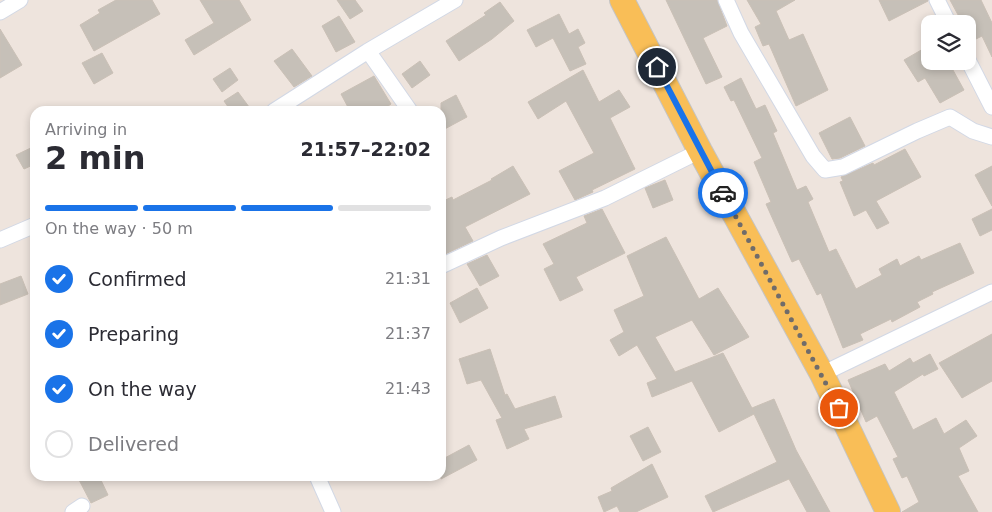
<!DOCTYPE html>
<meta charset="utf-8">
<style>
body{margin:0;font-family:"DejaVu Sans",sans-serif;background:#f2f2f3;color:#2b2b33;height:100vh;display:flex;flex-direction:column;font-size:19px;white-space:nowrap}
*{box-sizing:border-box;margin:0}
p{font-size:16px;color:#7c7c81}
.icon{flex:none;width:28px;height:28px;fill:none;stroke:currentColor;stroke-width:2;stroke-linecap:round;stroke-linejoin:round}
.map{position:relative;flex:1;overflow:hidden}
.sheet{position:absolute;left:30px;top:106px;width:416px;height:375px;display:flex;flex-direction:column;background:#fff;border-radius:15px;box-shadow:0 2px 8px #0003}
.sheet>*{flex:none}
.fabs{position:absolute;left:921px;top:15px;display:grid;gap:10px}
.fabs a{display:grid;place-items:center;width:55px;height:55px;border-radius:10px;background:#fff;box-shadow:0 2px 8px #0003;font-size:25px}
.pin{position:absolute;display:grid;place-items:center;width:42px;height:42px;color:#fff;margin:-21px;border:2px solid #fff;border-radius:50%;box-shadow:0 1px 5px #0007}
.courier{position:absolute;display:grid;place-items:center;width:50px;height:50px;margin:-25px;border:4px solid #1a73e8;border-radius:50%;background:#fff;color:#222;box-shadow:0 1px 6px #0007}
.summary em{font-style:normal;font-weight:800}
.summary div{display:flex;flex-direction:column-reverse}
.summary{display:flex;align-items:center;justify-content:space-between;height:85px;padding:0 15px}
h1{font-size:32px;font-weight:800;line-height:38px}
.bar{display:grid;grid-template-columns:repeat(4,1fr);gap:8px 5px;align-content:center;height:60px;padding:0 15px}
.bar i{height:6px;border-radius:4px;background:#e1e1e2}
.bar .selected{background:#1a73e8}
.bar p{grid-column:span 4}
ol{padding:0 15px;list-style:none}
li{display:flex;align-items:center;gap:15px;height:55px}
li p{margin-inline-start:auto}
li .icon{padding:5px;border-radius:50%;background:#1a73e8;color:#fff;stroke-width:4}
li:last-child{color:#7c7c81}
li i{width:28px;height:28px;border:2px solid #e1e1e2;border-radius:50%}
.map>svg:first-child{display:block}
</style>
<div class="map">
<svg width="992" height="512" viewBox="0 0 992 512">
<rect width="100%" height="100%" fill="#eee4dd"/>
<!-- building -->
<path fill="#c6c0b8" stroke="#cac0b6" d="M116,0H152L160,14L94,51L80,25L100,13L98,10Z
M200,0H239L251,20L194,55L185,40L214,23Z
M337,0H355L363,11L350,19Z
M666,0H717L727,26L703,38L722,77L706,84Z
M747,0H795L776,11L789,40L803,34L828,90L796,106L769,44L763,46L755,27L761,24Z
M879,0H928V1L889,21Z
M950,0H981L992,23V57L982,36L968,43V24H963Z
M500,2L514,21L492,39L459,61L446,41L486,15L484,13Z
M559,14L569,34L578,29L585,43L578,47L586,64L570,71L553,38L536,47L527,30Z
M339,16L355,42L336,52L322,26Z
M0,29L22,65L0,78Z
M930,45V61H948L964,90L940,103L925,78L918,82L904,60Z
M292,49L312,76L294,87L274,61Z
M102,53L113,73L94,84L82,63Z
M420,61L430,75L412,88L402,74Z
M230,68L238,80L222,92L213,79Z
M583,70L599,102L619,90L630,107L610,118L635,169L592,190L593,192L575,200L559,171L594,153L566,101L538,119L528,102Z
M374,76L391,104L381,111H350L341,94Z
M741,78L756,109L765,105L777,131L773,133L797,190L806,186L813,199L808,202L829,252L836,249L856,289L882,275L879,269L897,259L900,266L919,256L921,260L960,243L974,273L932,292L933,294L917,302L920,307L892,322L891,319L860,334L863,340L843,348L821,293L817,295L799,259L792,262L766,204L771,202L754,162L762,158L734,100L731,101L724,87Z
M238,92L252,111H231L224,101Z
M456,95L467,117L441,131V103Z
M850,117L865,146L840,158L832,159L819,133Z
M35,146V164L24,169L16,155Z
M905,149L921,177L876,201L889,223L877,229L866,210L854,216L840,182L843,181L841,177L873,163L874,165Z
M513,166L530,194L465,227L473,241L441,256V202L452,197L453,200L492,180L491,179Z
M992,166V206L975,175Z
M665,180L673,200L653,208L645,188Z
M602,209L625,253L576,277L583,290L560,301L544,269L554,264L543,244L587,223L584,216Z
M992,209V230L980,236L972,219Z
M666,237L699,299L718,288L749,337L714,355L692,320L655,337L675,372L723,353L754,412L752,408L774,399L796,450L830,512H807L789,479L713,512L705,496L777,462L754,414L719,432L692,381L652,397L647,383L657,379L637,345L619,356L610,340L624,332L614,310L644,296L627,256Z
M487,255L499,276L480,286L467,264Z
M21,276L28,294L0,305V284Z
M477,288L488,308L460,323L450,303Z
M992,334V381L962,398L939,363Z
M490,349L505,395L507,394L515,409L555,396L562,417L524,429L529,439L507,449L496,420L502,418L481,380L467,384L459,359Z
M930,354L938,369L924,376L923,374L894,392L913,430L936,418L944,434L966,420L977,436L959,448L969,471L958,476L978,512H902L919,502L907,476L902,478L893,459L898,457L877,416L866,422L848,380L885,364L889,371L910,358L913,363Z
M648,427L661,452L643,461L630,436Z
M469,445L477,460L441,479V460Z
M652,464L668,497L636,512H620L617,506L604,512L598,497L612,491L611,488Z
M77,476H99L108,495L91,503Z"/>
<g fill="none" stroke-linecap="round" stroke-linejoin="round">
<!-- street casing -->
<g stroke="#d2d8e5" stroke-width="17">
<path id="street" d="M726,0L741,33L813,156L825,170L843,167L917,131L950,117L973,131L992,137
M937,0L949,24
M0,12L20,0
M368,51L410,111
M968,60L992,107
M274,111L368,51L455,0
M0,240L35,225
M441,266L501,238L605,198L700,151
M822,374L992,292
M317,476L333,512
M73,512L82,506"/>
</g>
<!-- primary casing -->
<g stroke="#c4c4c4" stroke-width="26">
<path id="primary" d="M622,0L700,151L822,374L888,512"/>
</g>
<!-- street -->
<use href="#street" stroke="#fff" stroke-width="15"/>
<!-- primary -->
<use href="#primary" stroke="#f9be57" stroke-width="24"/>
</g>
<g fill="none" stroke-linecap="round" stroke-linejoin="round">
<!-- done -->
<path stroke="#706c6a" stroke-width="5" stroke-dasharray="0 9" d="M723,193L839,408"/>
<!-- route -->
<path stroke="#1a73e8" stroke-width="6" d="M657,67L723,193"/>
</g>
</svg>
<div class="fabs">
<a><svg class="icon" aria-label="layers" viewBox="0 0 24 24"><path d="M12 4l9 5-9 5-9-5zM3 14l9 5 9-5"/></svg></a>
</div>
<div class="pin" style="left:839px;top:408px;background:#ea580c"><svg class="icon" aria-label="bag" viewBox="0 0 24 24"><path d="M5 8h14l-1 12H6zM9 8a3 3 0 0 1 6 0"/></svg></div>
<div class="pin" style="left:657px;top:67px;background:#1f2937"><svg class="icon" aria-label="home" viewBox="0 0 24 24"><path d="M3 11l9-7 9 7M6 9v11h12V9"/></svg></div>
<div class="courier" style="left:723px;top:193px"><svg class="icon" aria-label="car" viewBox="0 0 24 24"><path d="M5 17H2v-5l4-1 3-4h7l3 4 3 1v5h-3M9 17h6M6 11h13"/><circle cx="7" cy="17" r="2"/><circle cx="17" cy="17" r="2"/></svg></div>
<section class="sheet">
<div class="summary"><div><h1>2 min</h1><p>Arriving in</p></div><em>21:57–22:02</em></div>
<div class="bar"><i class="selected"></i><i class="selected"></i><i class="selected"></i><i></i><p>On the way · 50 m</p></div>
<ol>
<li><svg class="icon" aria-label="check" viewBox="0 0 24 24"><path d="M5 12l5 5 9-10"/></svg>Confirmed<p>21:31</p></li>
<li><svg class="icon" aria-label="check" viewBox="0 0 24 24"><path d="M5 12l5 5 9-10"/></svg>Preparing<p>21:37</p></li>
<li><svg class="icon" aria-label="check" viewBox="0 0 24 24"><path d="M5 12l5 5 9-10"/></svg>On the way<p>21:43</p></li>
<li><i></i>Delivered</li>
</ol>
</section>
</div>
